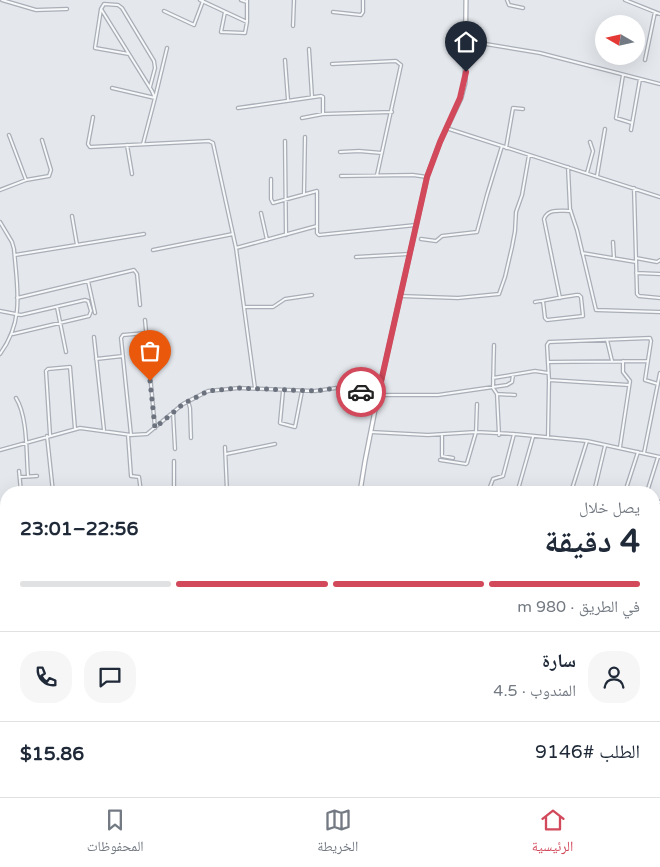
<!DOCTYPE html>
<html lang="ar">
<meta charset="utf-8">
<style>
body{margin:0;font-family:"Varela Round","Noto Naskh Arabic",sans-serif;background:#f6f6f7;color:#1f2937;direction:rtl;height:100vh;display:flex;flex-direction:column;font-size:19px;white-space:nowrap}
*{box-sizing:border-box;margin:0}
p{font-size:16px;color:#747a83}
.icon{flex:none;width:28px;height:28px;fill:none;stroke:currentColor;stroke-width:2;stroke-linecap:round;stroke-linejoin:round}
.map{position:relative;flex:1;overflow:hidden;direction:ltr}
.sheet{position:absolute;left:0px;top:486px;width:660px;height:311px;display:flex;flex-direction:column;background:#fff;border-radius:20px 20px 0 0;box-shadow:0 5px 20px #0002;direction:rtl}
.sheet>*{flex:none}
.needle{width:32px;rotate:279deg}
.buttons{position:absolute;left:595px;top:15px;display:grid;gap:10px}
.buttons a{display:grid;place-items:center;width:50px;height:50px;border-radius:50%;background:#fff;box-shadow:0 5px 20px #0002;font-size:25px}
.pin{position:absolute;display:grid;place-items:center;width:42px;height:42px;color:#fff;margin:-51px -21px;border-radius:50% 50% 50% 0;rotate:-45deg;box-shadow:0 0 5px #0007}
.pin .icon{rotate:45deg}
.courier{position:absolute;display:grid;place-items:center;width:50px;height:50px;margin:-25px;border:4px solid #d1495b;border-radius:50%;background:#fff;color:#222;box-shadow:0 1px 6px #0007}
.overview em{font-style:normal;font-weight:700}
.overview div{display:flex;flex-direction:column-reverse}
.overview{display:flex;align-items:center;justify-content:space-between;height:85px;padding:0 20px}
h1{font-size:32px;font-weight:700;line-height:38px}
.bar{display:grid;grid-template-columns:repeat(4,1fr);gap:8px 5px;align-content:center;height:60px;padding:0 20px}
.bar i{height:6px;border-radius:4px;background:#e0e1e3}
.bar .on{background:#d1495b}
.bar p{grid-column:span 4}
.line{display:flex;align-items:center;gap:12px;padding:0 20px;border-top:1px solid #e0e1e3}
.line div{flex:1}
.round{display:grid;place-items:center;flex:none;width:52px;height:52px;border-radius:20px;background:#f6f6f7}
.tab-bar{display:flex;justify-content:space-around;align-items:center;height:70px;border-top:1px solid #e0e1e3;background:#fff;font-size:14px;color:#747a83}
.tab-bar a{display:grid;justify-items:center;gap:2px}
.tab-bar .on{color:#d1495b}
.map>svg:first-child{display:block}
</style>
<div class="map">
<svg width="660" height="797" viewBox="0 0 660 797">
<rect width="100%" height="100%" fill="#e4e7ec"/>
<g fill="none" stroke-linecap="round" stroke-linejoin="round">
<!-- street casing -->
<g stroke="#a9aeb7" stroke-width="4.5">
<path id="street" d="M2,0L36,10L67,9
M200,0L247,22
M241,0L247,2
M507,0L509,5L523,8
M625,0L660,14
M101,9L152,91L155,98L167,48
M164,11L194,25L203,1
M225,12L221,32L245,33L247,22V0
M333,12L361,15L363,12V0
M293,26L294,0
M467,41L540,53L660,84
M309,49L312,97
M129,54L95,48L101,9L104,4L118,5L122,8L154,61L155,68L150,87
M285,60L288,100
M645,60L655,12
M332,64L396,61L401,65L377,175
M623,75L616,118L632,123
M112,88L155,98L143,144
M238,108L321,96L323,97V114
M93,117L88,144L90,147L209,141L213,143L236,248L255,388
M302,118L323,114L392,112
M446,128L660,197
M631,130L640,79
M9,135L26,180
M285,141L286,235
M127,145L132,174
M506,148L513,108L523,109
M340,152L359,151L382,153
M568,167L570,209L577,230L596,310L660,312
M587,173L593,151L590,142
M341,176L413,175L427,177
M597,176L605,129
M271,179V199L273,203L317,191V233L319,235L416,225
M634,188L637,294L639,296L660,298
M0,190L26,180L49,176L51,170L42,140
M304,194L305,137
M261,213L267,240
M72,216L77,245
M0,222L12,242L14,249C17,288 25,320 0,354
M421,239L436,241L442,236L477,232L487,195L502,146
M613,242L614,258
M236,248L317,226
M153,250L233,234
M582,253L636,262
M15,255L144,234
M356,257L409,254
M636,258L657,262L660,260
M636,273L660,274
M88,281L95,313
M400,296L458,298L499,294L505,277L512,247L515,231L516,212L522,195L529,155
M17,298L134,270L137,274L140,305
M560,298L544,219C548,208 560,211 571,211
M535,302C548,300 562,297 576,295H579L581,297L583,316L547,320L545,318L543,301
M57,307L66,352
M244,307H273L285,299L312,295
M0,311L21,315L85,300L88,301L91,311L89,316L13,334
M145,320L155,428
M94,337L104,430
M607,340L612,361
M494,345L493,388L497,394L499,435
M96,359L123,356
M548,362L648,361
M493,378L535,371L548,373
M549,380L629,385
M283,391L280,423L295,427L302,391
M497,394L515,395
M16,398C28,417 26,454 28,476
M188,401L190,408L191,438
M173,412L175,449
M371,432L428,435L476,432L514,434L587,441L660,457
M50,435L46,371L48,369L70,367L75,429
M128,435L131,476L139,477L141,492
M131,435L121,338L123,335L146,333
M442,435V456L453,458
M47,436L53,492
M548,437L549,380L547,345L549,342L650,338L651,341L645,380L658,384
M225,447L227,492
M620,447L630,381L623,372V361
M0,450L80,428L131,435L147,434L183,404L208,391L239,388L315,391L336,388L378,395H438L507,385L512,382L513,375
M644,453L660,373
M226,454L275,444
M440,460L466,464L467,463L476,432L477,404
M174,461V492
M19,471L21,492
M20,477L37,476
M519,486L533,437
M627,489L639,492
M488,492L493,479L503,476L514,434
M571,492L587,441
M594,492L605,446
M625,492L638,452
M647,492L658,457
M654,500L660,502
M0,507L6,506
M0,535L6,534
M0,562L6,561
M654,564L660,566
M0,632L6,631
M654,634L660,636
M0,664L6,663
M0,761V771
M654,770H660
M0,772L6,771
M0,785L1,797
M376,791L407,797
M523,791L526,797
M581,791L628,795
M189,796L190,791
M571,797L572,791"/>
</g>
<!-- secondary casing -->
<g stroke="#a9aeb7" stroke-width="5.5">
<path id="secondary" d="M360,492L365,461L378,395L427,177L440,142L461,98L465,83L466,0
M337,797V791"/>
</g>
<!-- street -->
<use href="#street" stroke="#f7f8fa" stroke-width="2"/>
<!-- secondary -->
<use href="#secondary" stroke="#fff" stroke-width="3"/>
</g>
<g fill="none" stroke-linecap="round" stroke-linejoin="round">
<!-- done -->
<path stroke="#6c737f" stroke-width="5" stroke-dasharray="0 9" d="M150,381L155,428L183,404L208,391L239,388L315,391L336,388L361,392"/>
<!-- route -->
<path stroke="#d1495b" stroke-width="6" d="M361,392L378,395L427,177L440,142L460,98L466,72"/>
</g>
</svg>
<div class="buttons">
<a><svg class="needle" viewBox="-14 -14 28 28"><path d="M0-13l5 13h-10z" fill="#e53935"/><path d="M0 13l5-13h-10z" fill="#747a83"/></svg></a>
</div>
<div class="pin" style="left:150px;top:381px;background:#ea580c"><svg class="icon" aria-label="bag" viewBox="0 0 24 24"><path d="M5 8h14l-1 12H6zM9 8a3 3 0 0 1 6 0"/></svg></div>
<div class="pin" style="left:466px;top:72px;background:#1f2937"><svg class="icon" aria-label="home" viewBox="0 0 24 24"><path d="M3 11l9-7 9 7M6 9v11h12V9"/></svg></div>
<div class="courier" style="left:361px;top:392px"><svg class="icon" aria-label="car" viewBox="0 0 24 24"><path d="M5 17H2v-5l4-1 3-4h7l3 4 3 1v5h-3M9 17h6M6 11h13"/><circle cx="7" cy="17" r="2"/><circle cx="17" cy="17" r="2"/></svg></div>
<section class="sheet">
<div class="overview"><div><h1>4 دقيقة</h1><p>يصل خلال</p></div><em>22:56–23:01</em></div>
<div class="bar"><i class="on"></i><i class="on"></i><i class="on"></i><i></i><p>في الطريق · 980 m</p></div>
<div class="line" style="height:90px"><a class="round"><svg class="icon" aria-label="person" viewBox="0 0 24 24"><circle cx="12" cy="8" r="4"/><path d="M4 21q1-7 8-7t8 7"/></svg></a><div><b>سارة</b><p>المندوب · 4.5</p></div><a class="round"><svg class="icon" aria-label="chat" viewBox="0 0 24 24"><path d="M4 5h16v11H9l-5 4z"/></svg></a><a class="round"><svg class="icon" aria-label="phone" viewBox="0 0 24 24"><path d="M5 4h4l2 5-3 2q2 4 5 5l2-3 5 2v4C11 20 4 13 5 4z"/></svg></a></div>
<div class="line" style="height:65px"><div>الطلب #9146</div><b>$15.86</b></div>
</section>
</div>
<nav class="tab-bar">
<a class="on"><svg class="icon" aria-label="home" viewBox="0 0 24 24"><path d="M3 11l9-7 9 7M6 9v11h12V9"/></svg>الرئيسية</a>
<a><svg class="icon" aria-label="map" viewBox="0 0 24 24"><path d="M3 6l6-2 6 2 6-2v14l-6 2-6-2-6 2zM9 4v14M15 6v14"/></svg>الخريطة</a>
<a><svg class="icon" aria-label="saved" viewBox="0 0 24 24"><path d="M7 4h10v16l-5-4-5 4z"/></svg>المحفوظات</a>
</nav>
